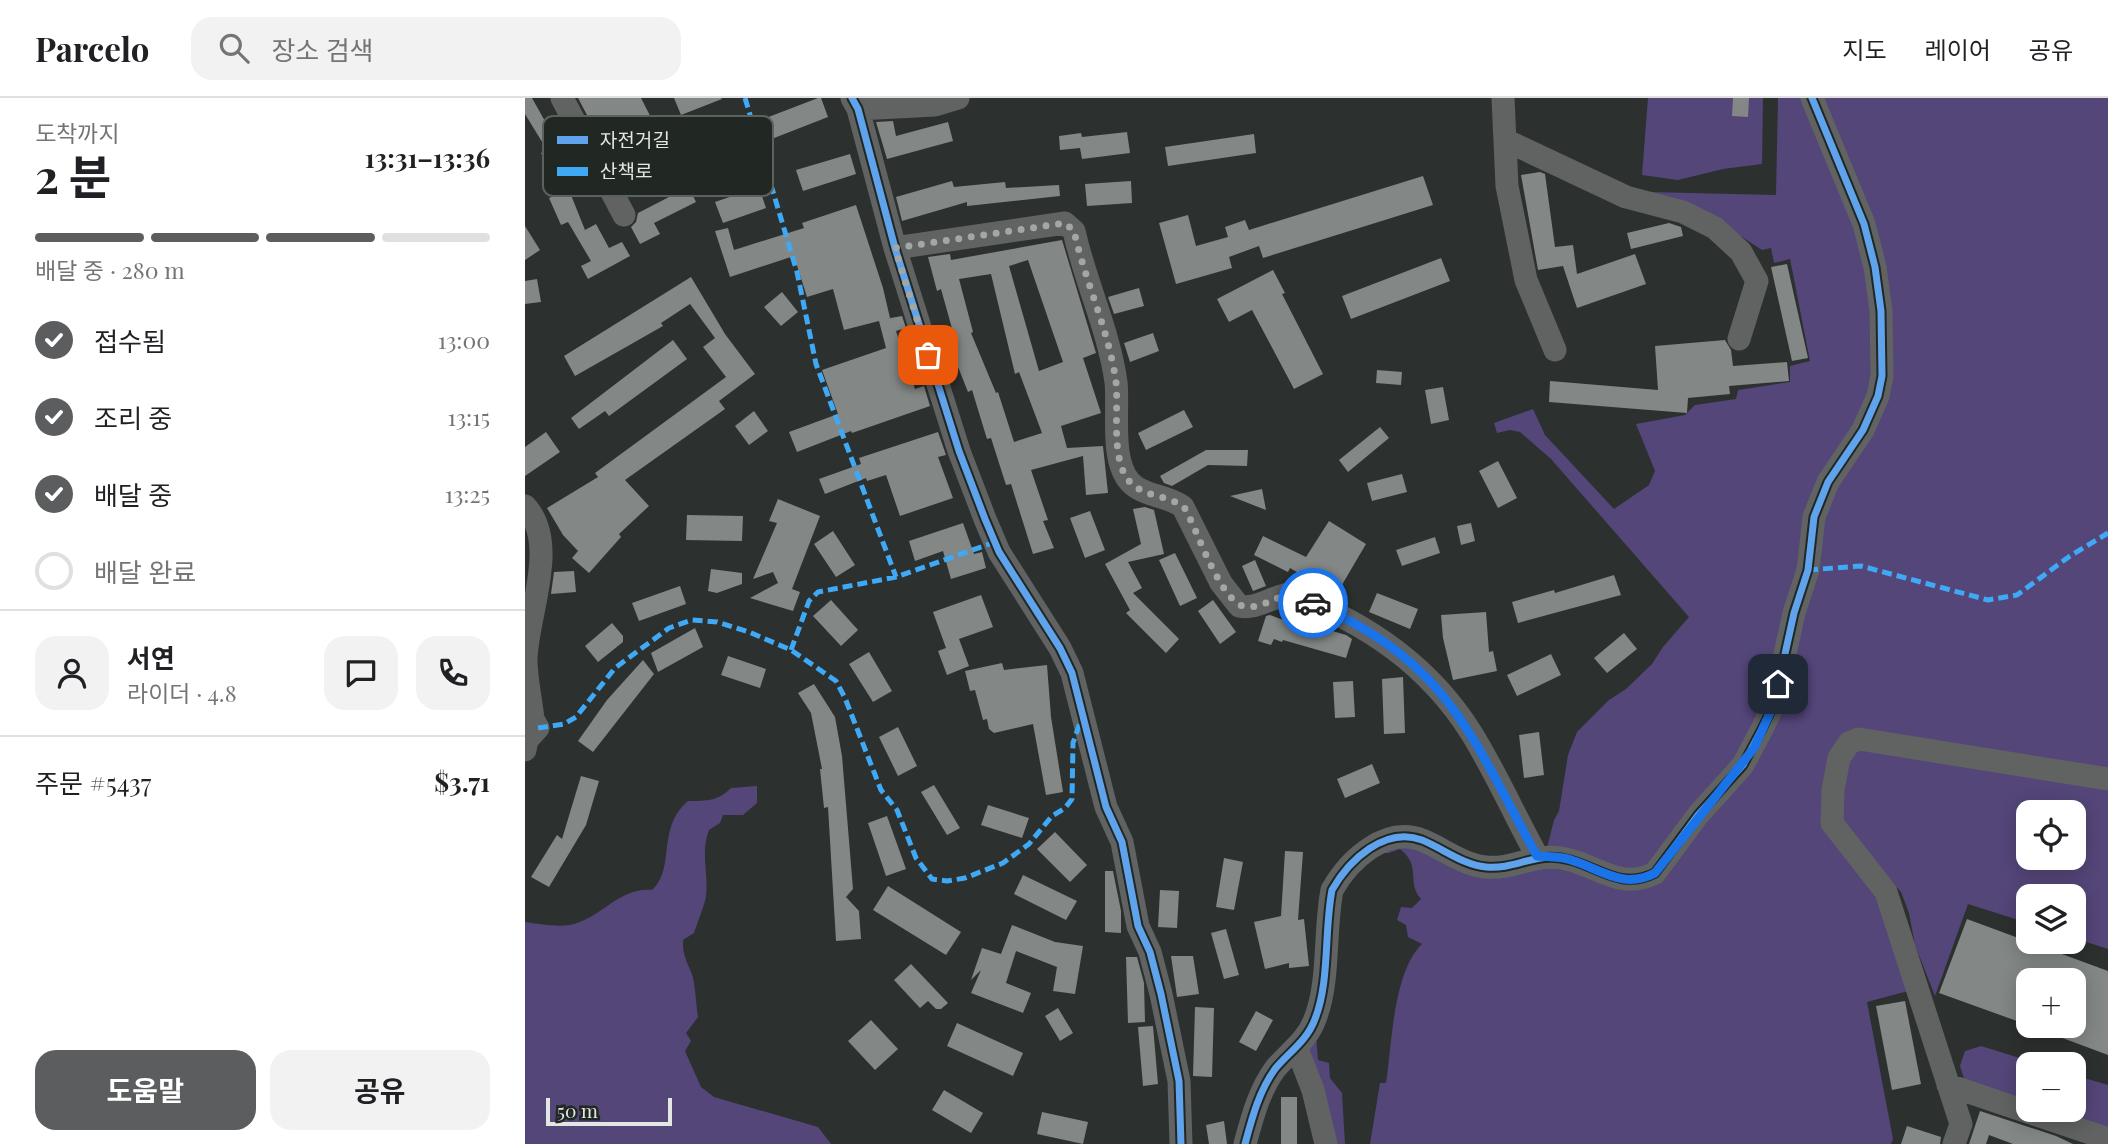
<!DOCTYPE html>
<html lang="ko">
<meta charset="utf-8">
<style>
body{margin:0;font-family:"Playfair Display","Noto Sans KR",serif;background:#f2f2f2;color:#202124;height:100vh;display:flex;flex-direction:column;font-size:26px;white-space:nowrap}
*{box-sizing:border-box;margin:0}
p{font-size:23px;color:#757577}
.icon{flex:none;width:38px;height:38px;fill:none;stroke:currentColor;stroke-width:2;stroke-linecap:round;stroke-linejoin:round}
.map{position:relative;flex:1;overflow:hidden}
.details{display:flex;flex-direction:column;background:#fff;width:525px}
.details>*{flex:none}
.controls{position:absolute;left:1491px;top:702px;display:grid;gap:14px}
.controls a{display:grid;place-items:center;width:70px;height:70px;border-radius:14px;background:#fff;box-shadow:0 4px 18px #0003;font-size:35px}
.scale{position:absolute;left:21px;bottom:18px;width:126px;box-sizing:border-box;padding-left:7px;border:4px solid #e3e7e4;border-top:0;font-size:19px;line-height:24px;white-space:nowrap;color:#e3e7e4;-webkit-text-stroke:5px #212723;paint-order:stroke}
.pin{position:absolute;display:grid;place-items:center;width:60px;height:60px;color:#fff;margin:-30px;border-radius:14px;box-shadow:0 4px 10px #0006}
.courier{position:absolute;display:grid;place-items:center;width:70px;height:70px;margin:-35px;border:5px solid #1a73e8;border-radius:50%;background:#fff;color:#222;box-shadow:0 2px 9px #0007}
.summary em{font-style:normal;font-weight:700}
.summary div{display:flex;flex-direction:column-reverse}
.summary{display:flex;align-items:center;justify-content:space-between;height:119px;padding:0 35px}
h1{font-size:46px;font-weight:700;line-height:52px}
.bar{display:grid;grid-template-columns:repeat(4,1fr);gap:10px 7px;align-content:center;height:84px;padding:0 35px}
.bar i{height:9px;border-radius:5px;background:#e0e0e0}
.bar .current{background:#5b5d5e}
.bar p{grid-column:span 4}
.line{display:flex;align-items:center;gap:18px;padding:0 35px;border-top:2px solid #e0e0e0}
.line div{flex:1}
.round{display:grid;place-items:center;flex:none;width:74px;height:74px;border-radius:21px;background:#f2f2f2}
ol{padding:0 35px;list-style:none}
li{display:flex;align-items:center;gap:21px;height:77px}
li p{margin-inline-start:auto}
li .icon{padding:7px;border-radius:50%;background:#5b5d5e;color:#fff;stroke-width:4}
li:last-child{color:#757577}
li i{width:38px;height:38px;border:4px solid #e0e0e0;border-radius:50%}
.action{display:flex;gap:14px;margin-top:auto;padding:14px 35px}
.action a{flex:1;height:80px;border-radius:21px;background:#5b5d5e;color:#fff;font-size:28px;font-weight:700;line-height:80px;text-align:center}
.action a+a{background:#f2f2f2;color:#202124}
header{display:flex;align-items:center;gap:42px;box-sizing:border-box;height:98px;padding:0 35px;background:#fff;border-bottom:2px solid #e0e0e0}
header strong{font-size:33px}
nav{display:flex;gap:38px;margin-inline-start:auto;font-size:24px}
.search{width:490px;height:63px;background:#f2f2f2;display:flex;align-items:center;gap:18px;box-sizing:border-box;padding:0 24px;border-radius:21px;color:#757577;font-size:26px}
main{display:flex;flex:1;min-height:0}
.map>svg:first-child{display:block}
</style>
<header>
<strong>Parcelo</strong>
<div class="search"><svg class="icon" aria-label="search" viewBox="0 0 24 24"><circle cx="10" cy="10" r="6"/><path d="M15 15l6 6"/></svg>장소 검색</div>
<nav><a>지도</a><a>레이어</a><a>공유</a></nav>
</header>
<main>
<section class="details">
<div class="summary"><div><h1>2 분</h1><p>도착까지</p></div><em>13:31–13:36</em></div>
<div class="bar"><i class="current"></i><i class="current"></i><i class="current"></i><i></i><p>배달 중 · 280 m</p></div>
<ol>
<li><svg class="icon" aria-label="check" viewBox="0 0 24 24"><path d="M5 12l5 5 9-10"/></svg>접수됨<p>13:00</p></li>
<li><svg class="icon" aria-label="check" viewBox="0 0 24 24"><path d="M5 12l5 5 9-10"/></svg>조리 중<p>13:15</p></li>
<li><svg class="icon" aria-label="check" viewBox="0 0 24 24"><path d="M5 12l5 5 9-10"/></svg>배달 중<p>13:25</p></li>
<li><i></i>배달 완료</li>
</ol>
<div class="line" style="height:126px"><a class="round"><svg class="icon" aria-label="person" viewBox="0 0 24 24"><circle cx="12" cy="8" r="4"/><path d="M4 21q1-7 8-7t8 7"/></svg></a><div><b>서연</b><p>라이더 · 4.8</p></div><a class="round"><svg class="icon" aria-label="chat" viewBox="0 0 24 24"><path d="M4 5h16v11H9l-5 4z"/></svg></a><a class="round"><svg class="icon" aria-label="phone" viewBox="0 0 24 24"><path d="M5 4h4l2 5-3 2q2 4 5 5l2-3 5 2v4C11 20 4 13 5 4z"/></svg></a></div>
<div class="line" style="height:91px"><div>주문 #5437</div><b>$3.71</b></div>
<div class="action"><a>도움말</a><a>공유</a></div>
</section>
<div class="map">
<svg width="1583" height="1046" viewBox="0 0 1583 1046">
<rect width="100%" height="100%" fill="#2c302e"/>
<!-- green -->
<path fill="#544679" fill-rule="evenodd" d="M1123,0H1238L1237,66L1198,71L1153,82L1117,77Z
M1253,0H1282L1313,77L1348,188L1350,282L1280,454L1246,590L1223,644L1120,775L1022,750L1029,722L1034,713L1043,657L1052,634L1084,602L1101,591L1127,566L1138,549L1164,519L1026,361L995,334L985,332L972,335L969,325L1008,311L1020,337L1089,411L1124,387L1130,373L1111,326L1160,317L1170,307L1211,301L1213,292L1265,284V268L1285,263L1265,161L1249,165L1246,150L1237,152L1194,124L1123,94L1251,97Z
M1292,0H1583V676L1332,635L1302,691L1354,799L1383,893L1342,904L1368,1041L1366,1046H845L855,985H861C867,946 868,874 897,846L883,839L881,827L872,822L876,809L887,810L896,801C881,784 897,768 875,751L864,755H851L877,746L910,754L1014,762L1104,787L1220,669L1297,423L1328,356L1363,212Z
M1333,652L1583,688V851L1549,840V798H1503V825L1443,806L1410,898L1390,847L1384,815L1376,794L1322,735L1316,719V703L1323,662ZM1503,714H1549V760H1503Z
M232,688V705L218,717H198L195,725L184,732C175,755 184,775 181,798C180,806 172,826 169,835L158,842C157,863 168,871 169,885C171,897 171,907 173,919L161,935L166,943L160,953L176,989L189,999L293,1029L306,1046H0V824C14,826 36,830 49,826C78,818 95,789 127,792C151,771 131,730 163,703C182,703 193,703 206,690Z
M791,936L793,962L804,965L805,980L817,995L820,1046H805L781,953Z
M1456,948L1514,966H1503V1007L1440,984L1435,968L1440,953Z
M1549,977L1583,987V1035L1517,1012H1549Z"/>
<!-- building -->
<path fill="#838785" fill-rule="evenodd" d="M0,0H7L49,75L31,84L16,55L22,52L0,16Z
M53,0H116L145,57L196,38L193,32L213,24L215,30L293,0H296L303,19L157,76L171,104L129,125L135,136L115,146L106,129L111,124L113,115L146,98L133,74L101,91Z
M149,0H196L197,1L156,17Z
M1208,0H1224L1223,19L1207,18Z
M368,23L371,38L423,24L428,43L362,61L351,24Z
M602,34L605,55L557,61L555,50L535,52L534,38L556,35L557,39Z
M729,36L731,55L643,68L640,49Z
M325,56L331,76L278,93L271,72Z
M1015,74L1020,76L1030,149L1048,147L1052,176L1110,156L1121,186L1052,210L1038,168L1013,172L996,77Z
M898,78L908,107L738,160L734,148L704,159L707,170L651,186L634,125L663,117L671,148L703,139L700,129L720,122L724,132Z
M427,83L429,89L480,84L481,90L534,87L535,98L442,108V104L377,123L371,99Z
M606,83L607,105L562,108L560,86Z
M234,89L241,110L198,125L190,104Z
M44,92L60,132L71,126L84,150L97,144L105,158L63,181L56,168L66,163L43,124L36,127L24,100Z
M331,107L358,190L365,220L360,221L377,218L381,230L371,233L390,291L399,288L405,308L327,335L326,333L272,354L264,334L313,316L297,272L361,250L354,223L319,232L308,191L282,199L269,158L205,179L190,133L203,130L209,152L279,130L277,125Z
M1144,125L1156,129L1158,138L1106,151L1102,135Z
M0,128L15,152L0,162Z
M537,142L571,255L558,260L576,315L536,328L542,350L578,348L583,395L561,397L558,358L506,372L523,422L518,423L529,450L508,456L486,386L481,387L466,340L462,341L447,292L443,294L427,254L433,252L416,191L412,193L403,159L425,156L426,162ZM503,162L538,264L514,273L484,168ZM466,176L490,276L494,274L517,335L489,344L473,294L471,295L446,235L448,234L434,181Z
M916,160L925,183L826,221L817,198Z
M1262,166L1283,260L1267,263L1246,169Z
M748,172L760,195L757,196L798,276L769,291L727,212L704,224L692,201Z
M166,179L200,236L230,276L194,303L200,311L100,382L124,408L94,436L96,439L64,475L47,460L53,453L38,437L22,410L73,379L70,375L201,279L178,249L190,240L165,206L136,225L138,228L50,278L39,258Z
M12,181L16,204L0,206V183Z
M614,190L619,208L589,216L583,199Z
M257,194L273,214L256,228L239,209Z
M628,235L634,253L605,264L599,245Z
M148,242L162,261L84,318L80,313L54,331L46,320Z
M1200,242L1206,252L1208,268L1262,264L1264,283L1204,288L1205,296L1163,300L1162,315L1024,304L1025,283L1133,292L1130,248Z
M852,272L877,274L876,287L851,285Z
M918,289L924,322L906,326L900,292Z
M659,312L668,329L621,352L613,335Z
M229,313L243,333L224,347L210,328Z
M855,329L864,340L823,374L814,362Z
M21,334L35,354L0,378V349Z
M413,334L421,357L413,359L428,400L375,418L361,377L342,383L341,380L300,396L294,381L336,366L334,360Z
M681,352H723L722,368L683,367L647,388L639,385L635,378Z
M973,363L992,400L973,410L954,373Z
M877,376L882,394L847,403L842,385Z
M737,391L741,412L705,398Z
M253,401L295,418L267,491L275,494L268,513L225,500L253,485L248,474L228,481L252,425L244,423Z
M620,409L629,412L639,456L603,464L617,490L608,495L654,541L641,555L601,515L605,512L580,466L616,446L608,411Z
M565,413L580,452L560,460L545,420Z
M162,417L218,418L217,443L161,442Z
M804,423L841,446L811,497L765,470L763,474L729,457L738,438L781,459Z
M438,425L449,456L457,454L461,470L426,481L418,453L390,463L384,443Z
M946,425L950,443L936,447L932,428Z
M308,433L330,467L311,479L289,446Z
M910,439L915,455L877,468L871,452Z
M650,455L672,500L655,508L634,462Z
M730,462L741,488L728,493L717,468Z
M186,471L217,475V486L192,495L183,493Z
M49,473L51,494L26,496L29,474Z
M1089,477L1096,497L993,525L987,504L1029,492L1030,495Z
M155,488L161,506L114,523L107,505Z
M852,495L893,511L885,531L844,514Z
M456,497L468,529L434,541L444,568L422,577L413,553L421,550L408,514Z
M306,502L333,532L316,548L288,518Z
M688,502L711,534L695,546L673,513Z
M961,514L964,554L968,553L972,573L928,582L918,540L916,517Z
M745,517L772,527L774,523L821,537L827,541L821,560L758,542L757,544L749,541L746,547L733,543L741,518Z
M87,525L98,538V544L73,564L60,548Z
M170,530L178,549L133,574L126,555Z
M1099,535L1112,551L1082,575L1069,560Z
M344,554L367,593L348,604L324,566Z
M1026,556L1036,577L992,598L982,577Z
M203,558L241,571L235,590L196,577Z
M118,562L129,576L68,654L53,643L82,602Z
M477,565L479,572L522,567L526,619L538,694L521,697L508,626L469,635L464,631L462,621L458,622L450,592L445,593L440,573Z
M878,579L880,635L859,636L857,581Z
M828,583L830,619L810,620L808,584Z
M289,586L310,619L317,658L328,791L321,799L334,813L336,841L311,843L303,709L299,710L295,671H297L286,615L273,595Z
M373,629L392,668L373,678L354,639Z
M1014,634L1019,677L999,680L994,637Z
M847,666L855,685L820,700L812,681Z
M56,678L74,683L61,727L24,789L6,779L32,737L37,741Z
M409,687L435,730L422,737L396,694Z
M463,707L504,720L497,740L456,727Z
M362,718L381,771L361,778L343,725Z
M530,734L562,767L545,784L512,751Z
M760,753L778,754L773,822L779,821L784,868L764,870V865L740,871L729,824L756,818Z
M699,760L718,764L709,812L691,809Z
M580,773H588L596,813V835L580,834Z
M498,777L552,803L541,822L489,796Z
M363,788L436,834L421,857L348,812Z
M635,792L654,793L652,830L633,829Z
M1442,821L1583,873V957L1508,929L1549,928V882H1503V927L1414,895Z
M487,827L530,844L558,848L550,896L528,893L532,869L491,853L481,885L506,895L498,915L446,895L456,872L446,882L457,850L476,856Z
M701,831L714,877L699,881L686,835Z
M646,858H668L674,896L652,899Z
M601,859H612L619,885L620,924L603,925Z
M386,866L423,905L416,911H411L403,903L395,910L369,882Z
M1380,903L1396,986L1367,992L1351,908Z
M670,909L689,910L687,979L668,978Z
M533,910L548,935L535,943L520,918Z
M731,913L748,922L731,953L714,944Z
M346,922L373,951L350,972L323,943Z
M432,925L498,955L488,978L422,948Z
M628,928L633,986L618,988L613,929Z
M419,992L458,1015L446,1035L407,1012Z
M756,999H772V1046H756Z
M1455,1013L1531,1038L1548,1046H1488L1464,1037L1461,1046H1444Z
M517,1014L563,1024L558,1046L512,1036Z
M699,1023L702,1046H684L681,1027Z
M1382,1028L1416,1039L1415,1046H1376Z"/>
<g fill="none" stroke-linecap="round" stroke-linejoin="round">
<!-- minor -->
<path stroke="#606361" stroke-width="23" d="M37,0L99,117
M327,0L333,11L370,150L434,353L460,421L474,454L535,550L547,575L581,709L597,744L613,828L625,854L636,896L654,983L656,1046
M978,0L982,88L1001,182L1030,252
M333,11L410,7L433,0
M980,42L1101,99L1158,114L1190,130L1216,154L1232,183L1214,241
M370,150L540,125L549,133C560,183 584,233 591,284C594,312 585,362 605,384C619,399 643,397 658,409L696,485L714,508C732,512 747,498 765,496C841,524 904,567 947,636C971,675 990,718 1012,758
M0,408C35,445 2,517 1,561C1,581 6,602 8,621L13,630L2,642L0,652
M772,951L788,992L801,1046
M1423,987L1583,1041
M720,1046C727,1020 734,993 750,971C764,954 782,943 790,921C805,883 799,833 807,792C824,762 860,728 897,742C919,751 938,767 961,769C992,772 1012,752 1045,762C1075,770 1097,792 1130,775L1173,717L1218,667L1238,629L1249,606L1269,515L1283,472L1289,419L1303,384L1338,332L1353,298L1357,278L1356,213L1350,169L1339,126L1287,0
M1429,1046L1436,1026L1361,794L1307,725L1308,692L1314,660L1324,645L1334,641L1583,681"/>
<!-- quiet -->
<path stroke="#3fa9f5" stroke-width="5" stroke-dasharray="10 5" stroke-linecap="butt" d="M220,0L272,174L291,266L371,479
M1283,472L1336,468L1463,502L1492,497L1545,458L1583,435
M266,552L284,503L293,494L371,479L470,444
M13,630L39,626L51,619L90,570L144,530L167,522L192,524L224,534L266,552L311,583L320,600L356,692L372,712L391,760L407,781L422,783L440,780L478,765L504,746L527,718L540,710L547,701L548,645L557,619"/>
<!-- cycleway casing -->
<g stroke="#212723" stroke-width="11">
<path id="cycleway" d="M327,0L333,11L370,150L434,353L460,421L474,454L535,550L547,575L581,709L597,744L613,828L625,854L636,896L654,983L656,1046
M720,1046C727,1020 734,993 750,971C764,954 782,943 790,921C805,883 799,833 807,792C824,762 860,728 897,742C919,751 938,767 961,769C992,772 1012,752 1045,762C1075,770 1097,792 1130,775L1173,717L1218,667L1238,629L1249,606L1269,515L1283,472L1289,419L1303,384L1338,332L1353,298L1357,278L1356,213L1350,169L1339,126L1287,0"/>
</g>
<!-- cycleway -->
<use href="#cycleway" stroke="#60a3ed" stroke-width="7"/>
</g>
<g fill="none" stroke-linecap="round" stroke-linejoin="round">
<!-- done -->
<path stroke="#a3a7a4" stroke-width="7" stroke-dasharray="0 12.6" d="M403,257L370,150L540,125L549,133C560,183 584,233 591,284C594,312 585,362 605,384C619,399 643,397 659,409C672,429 697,514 726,509C757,503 754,490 788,505"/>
<!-- route -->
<path stroke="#1a73e8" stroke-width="9" d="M788,505C925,565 945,637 1012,758C1023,759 1035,758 1046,762C1076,771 1098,792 1130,775L1229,650L1249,606L1253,586"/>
</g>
<!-- legend -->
<rect x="18" y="18" width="230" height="80" rx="10" fill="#212723" stroke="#5b615d" stroke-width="2"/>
<rect x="32" y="38" width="31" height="8" fill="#60a3ed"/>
<rect x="32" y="69" width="31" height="9" fill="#3fa9f5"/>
<g font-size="19" fill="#e3e7e4">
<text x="75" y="49">자전거길</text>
<text x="75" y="80">산책로</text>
</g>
</svg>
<div class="controls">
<a><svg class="icon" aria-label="locate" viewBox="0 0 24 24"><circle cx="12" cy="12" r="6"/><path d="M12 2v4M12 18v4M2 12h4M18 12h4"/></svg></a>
<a><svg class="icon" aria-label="layers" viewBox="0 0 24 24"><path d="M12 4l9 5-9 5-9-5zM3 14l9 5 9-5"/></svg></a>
<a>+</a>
<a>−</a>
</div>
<div class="scale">50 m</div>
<div class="pin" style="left:403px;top:257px;background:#ea580c"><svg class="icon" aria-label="bag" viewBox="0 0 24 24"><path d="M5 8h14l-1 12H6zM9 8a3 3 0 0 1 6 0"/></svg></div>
<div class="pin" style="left:1253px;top:586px;background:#1f2937"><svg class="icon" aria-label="home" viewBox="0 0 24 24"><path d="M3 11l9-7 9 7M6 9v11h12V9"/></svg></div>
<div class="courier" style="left:788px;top:505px"><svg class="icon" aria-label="car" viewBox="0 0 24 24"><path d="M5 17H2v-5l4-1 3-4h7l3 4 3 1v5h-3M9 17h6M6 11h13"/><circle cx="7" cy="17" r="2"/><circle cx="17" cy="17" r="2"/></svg></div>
</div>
</main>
